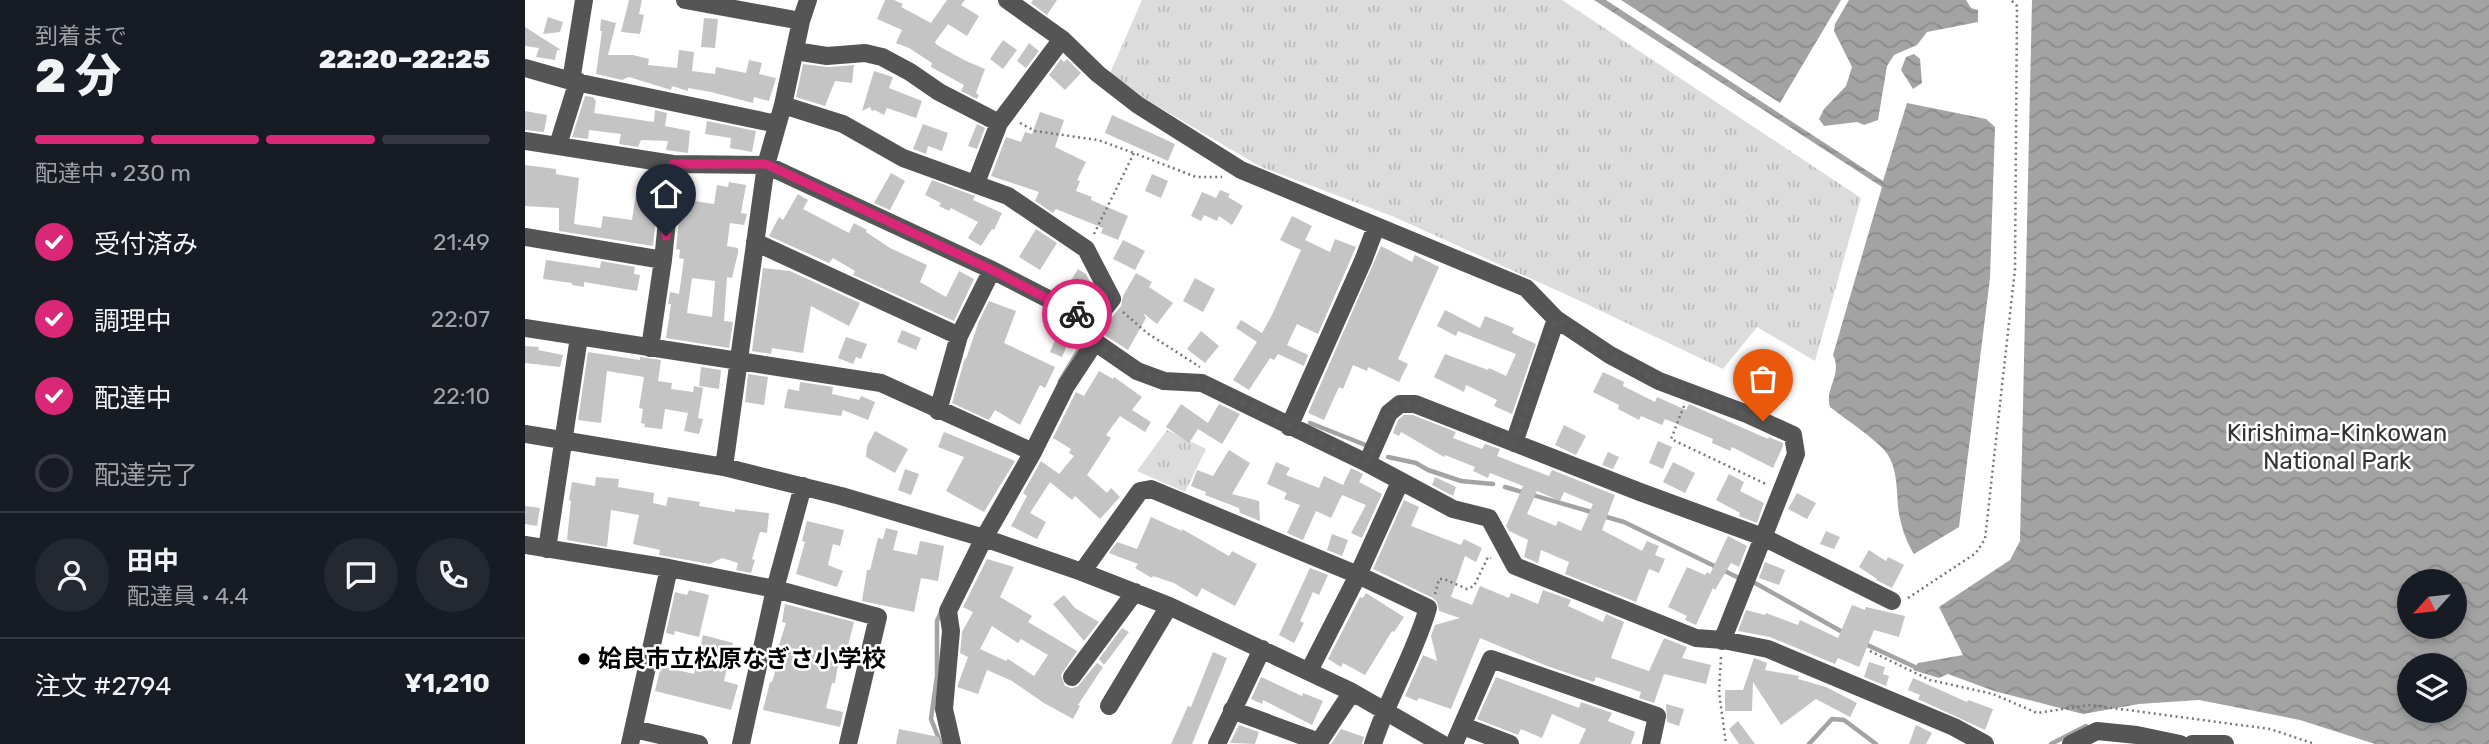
<!DOCTYPE html>
<html lang="ja">
<meta charset="utf-8">
<style>
body{margin:0;font-family:Rubik,"Noto Sans JP",sans-serif;background:#242831;color:#f1f3f6;height:100vh;display:flex;flex-direction:column;font-size:26px;white-space:nowrap}
*{box-sizing:border-box;margin:0}
p{font-size:23px;color:#9ea1a6}
.icon{flex:none;width:38px;height:38px;fill:none;stroke:currentColor;stroke-width:2;stroke-linecap:round;stroke-linejoin:round}
.map{position:relative;flex:1;overflow:hidden}
.panel{display:flex;flex-direction:column;background:#171b24;width:525px}
.panel>*{flex:none}
.needle{width:46px;rotate:243deg}
.fabs{position:absolute;left:1872px;top:569px;display:grid;gap:14px}
.fabs a{display:grid;place-items:center;width:70px;height:70px;border-radius:50%;background:#171b24;box-shadow:0 4px 10px #0003;font-size:35px}
.pin{position:absolute;display:grid;place-items:center;width:60px;height:60px;color:#fff;margin:-72px -30px;border-radius:50% 50% 50% 0;rotate:-45deg;box-shadow:0 0 7px #0007}
.pin .icon{rotate:45deg}
.courier{position:absolute;display:grid;place-items:center;width:70px;height:70px;margin:-35px;border:5px solid #db2777;border-radius:50%;background:#fff;color:#222;box-shadow:0 2px 9px #0007}
.overview em{font-style:normal;font-weight:800}
.overview div{display:flex;flex-direction:column-reverse}
.overview{display:flex;align-items:center;justify-content:space-between;height:119px;padding:0 35px}
h1{font-size:46px;font-weight:800;line-height:52px}
.bar{display:grid;grid-template-columns:repeat(4,1fr);gap:10px 7px;align-content:center;height:84px;padding:0 35px}
.bar i{height:9px;border-radius:5px;background:#363941}
.bar .active{background:#db2777}
.bar p{grid-column:span 4}
.line{display:flex;align-items:center;gap:18px;padding:0 35px;border-top:2px solid #363941}
.line div{flex:1}
.round{display:grid;place-items:center;flex:none;width:74px;height:74px;border-radius:37px;background:#242831}
ol{padding:0 35px;list-style:none}
li{display:flex;align-items:center;gap:21px;height:77px}
li p{margin-inline-start:auto}
li .icon{padding:7px;border-radius:50%;background:#db2777;color:#fff;stroke-width:4}
li:last-child{color:#9ea1a6}
li i{width:38px;height:38px;border:4px solid #363941;border-radius:50%}
main{display:flex;flex:1;min-height:0}
.map>svg:first-child{display:block}
</style>
<main>
<section class="panel">
<div class="overview"><div><h1>2 分</h1><p>到着まで</p></div><em>22:20–22:25</em></div>
<div class="bar"><i class="active"></i><i class="active"></i><i class="active"></i><i></i><p>配達中 · 230 m</p></div>
<ol>
<li><svg class="icon" aria-label="check" viewBox="0 0 24 24"><path d="M5 12l5 5 9-10"/></svg>受付済み<p>21:49</p></li>
<li><svg class="icon" aria-label="check" viewBox="0 0 24 24"><path d="M5 12l5 5 9-10"/></svg>調理中<p>22:07</p></li>
<li><svg class="icon" aria-label="check" viewBox="0 0 24 24"><path d="M5 12l5 5 9-10"/></svg>配達中<p>22:10</p></li>
<li><i></i>配達完了</li>
</ol>
<div class="line" style="height:126px"><a class="round"><svg class="icon" aria-label="person" viewBox="0 0 24 24"><circle cx="12" cy="8" r="4"/><path d="M4 21q1-7 8-7t8 7"/></svg></a><div><b>田中</b><p>配達員 · 4.4</p></div><a class="round"><svg class="icon" aria-label="chat" viewBox="0 0 24 24"><path d="M4 5h16v11H9l-5 4z"/></svg></a><a class="round"><svg class="icon" aria-label="phone" viewBox="0 0 24 24"><path d="M5 4h4l2 5-3 2q2 4 5 5l2-3 5 2v4C11 20 4 13 5 4z"/></svg></a></div>
<div class="line" style="height:91px"><div>注文 #2794</div><b>¥1,210</b></div>
</section>
<div class="map">
<svg width="1964" height="744" viewBox="0 0 1964 744">
<defs>
<pattern id="grass-tufts" width="24" height="20" patternUnits="userSpaceOnUse" patternTransform="scale(1.75)"><rect width="24" height="20" fill="#dcdcdc"/><path d="M3 7l-1-3M5 7V3M7 7l1-3M15 17l-1-3M17 17v-4M19 17l1-3" fill="none" stroke="#bbb"/></pattern>
<pattern id="water-waves" width="16" height="10" patternUnits="userSpaceOnUse" patternTransform="scale(1.75)"><rect width="16" height="10" fill="#a3a3a3"/><path d="M0 5q4-4 8 0t8 0" fill="none" stroke="#8b8b8b"/></pattern>
</defs>
<rect width="100%" height="100%" fill="#fff"/>
<!-- grass -->
<path fill="url(#grass-tufts)" d="M617,0H1037L1336,198L1290,361L1232,327L1198,369L1053,300L867,216L736,167L627,103L585,73Z
M642,430L681,449L660,492L612,471Z"/>
<!-- water -->
<path fill="url(#water-waves)" fill-rule="evenodd" d="M1069,0H1081L1358,181L1382,103L1461,119L1470,127L1465,278L1434,527L1389,554C1381,541 1377,529 1374,514C1371,493 1374,468 1360,451C1348,437 1320,419 1305,407C1299,389 1318,374 1308,355L1357,187Z
M1096,0H1316L1255,103Z
M1324,0H1441L1446,8L1453,10V22L1402,32L1392,45L1369,55L1362,66L1353,120L1339,125L1332,122L1299,126L1294,119L1299,109L1321,86L1327,67L1309,31L1310,24Z
M1507,0H1964V744H1850L1775,720L1674,700L1614,704L1558,714L1469,691L1423,674L1414,678L1388,670L1393,663L1438,655L1414,607L1485,560L1495,541ZM1885,581H1930V626H1885ZM1885,665H1930V710H1885Z
M1389,54L1395,59L1397,83L1388,89L1376,70L1381,57Z"/>
<g fill="none" stroke-linecap="round" stroke-linejoin="round">
<!-- stream -->
<path stroke="#a3a3a3" stroke-width="4.5" d="M535,381L561,338
M785,423L843,446
M863,457L891,463L903,470L936,481L968,484
M980,487L1070,513
M1078,516L1099,522L1214,578
M1230,583L1321,634
M1338,643L1390,667
M416,744L406,719L412,676V621L416,612
M1284,744L1307,719L1319,720L1351,744
M1526,744L1561,726"/>
</g>
<!-- building -->
<path fill="#c4c4c4" fill-rule="evenodd" d="M104,0H117L114,14L119,15L115,34L96,32Z
M360,0H369L378,4L376,7L406,23L422,0H440L436,5L454,16L442,36L423,24L410,42L412,45L439,60L460,69L451,93L454,95L452,99L436,91L439,85L406,67L407,63L384,48L371,43L377,30L352,19Z
M508,0H532L522,15L506,3Z
M23,17L38,22L35,32L18,34Z
M179,18L193,19L190,48L176,47Z
M76,19L91,23L83,55H108L124,59L123,65L152,68L154,50L169,52L167,71L190,74L191,67L221,73L224,60L237,63L234,74L251,78L244,101L229,97L228,103L186,92L163,88V91L147,86L146,90L104,77L97,80L71,74L77,31H75Z
M0,27L36,50H32L30,60L11,57L14,48L0,46Z
M478,40L492,50L478,69L465,59Z
M504,43L514,51L501,68L492,61Z
M536,59L539,62L542,59L556,73L540,90L524,75Z
M278,64L303,67L329,65L327,83L310,81L300,106L271,97Z
M349,71L368,77L364,88L397,101L391,118L362,108L359,115L350,110L347,111L345,107L337,111Z
M60,96L68,97L71,101L69,113L129,122L130,110L142,113L140,126L165,131L163,153L141,150L143,141L116,140L113,147L94,144L96,134L64,130L63,139L47,137Z
M0,111L22,115L19,132L0,130Z
M515,112L539,120L530,147L561,162L552,180L555,181L551,191L567,197L566,200L603,216L593,240L576,233L578,228L531,209L528,213L510,201L514,192L466,176L481,137L496,142L500,132L507,134Z
M587,115L650,144L643,161L580,133Z
M182,121L231,131L227,152L205,148L206,138L180,134Z
M398,124L423,133L417,151L403,146L401,154L388,149Z
M452,124L460,128L452,149L443,146Z
M0,165L31,169V174L54,178L49,224L76,228L78,216L107,220L111,194L133,197L128,246L34,231V208L0,206Z
M366,173L380,181L365,210L349,203Z
M627,174L643,181L636,198L620,191Z
M407,180L450,196L448,200L477,213L469,230L467,229L456,246L443,238L453,222L426,208L424,211L414,206L416,203L400,195Z
M204,182L221,185L216,213L222,214L219,225L205,223L202,246L213,248V253L207,278L202,277L199,321L208,322L204,348L141,338L146,304H143L145,292L154,294L159,259L154,258L155,250L151,249L156,199L189,204L192,185L203,187ZM167,278L190,281L187,317L162,313Z
M695,190L705,194L703,197L718,206L707,225L694,216L692,221L679,215L676,221L666,216L677,192L691,198Z
M273,194L283,200L278,209L324,233L329,223L342,230L341,232L365,248L402,265L395,282L421,297L434,271L449,279L429,321L328,275L330,271L308,258L304,263L244,236L254,217L258,220Z
M767,216L787,226L780,240L805,252L810,239L831,247L793,334L772,324L762,345L783,355L779,366L753,354L749,360L745,358L724,390L708,380L732,342L711,328L716,320L737,333L747,315L776,250L755,240Z
M511,229L532,243L515,270L494,257Z
M598,240L620,251L610,270L588,259Z
M856,246L887,262L890,255L914,267L873,359L883,364L874,382L843,367L842,371L828,365L818,389L814,387L799,420L783,413Z
M21,260L75,268L76,261L110,267L109,274L115,275L112,291L59,282V287L47,285V283L18,279Z
M238,268L265,271L335,303L324,326L286,306L278,353L247,348L246,354L227,351Z
M553,269L561,274L573,298L567,305L540,290Z
M611,273L627,282L624,287L648,303L632,324L618,313L621,318L603,350L581,336L580,326L596,306L598,296Z
M670,278L690,289L678,312L658,301Z
M464,301L491,311L479,343L530,367L520,388L515,385L495,425L470,410L464,420L427,403L440,358L441,359L454,321Z
M920,310L955,328L960,316L989,328L987,333L1011,344L987,414L969,406L972,400L941,385L939,392L909,377L920,354L963,370L964,368L981,376L991,354L933,331L931,336L912,326Z
M377,330L396,338L391,350L372,342Z
M534,331L546,336L537,357L525,352Z
M676,331L694,346L680,363L662,349Z
M321,337L342,344L336,359L331,357L328,364L313,358Z
M0,346L14,347L13,350L38,355L35,367L0,363Z
M63,352L115,360V357L136,360L133,381L147,383L146,389L168,392L169,386L178,388L173,418L178,419L174,434L159,431L163,413L140,409L137,429L119,427L120,424L116,423L118,409L114,408L119,377L82,371L76,423L53,420Z
M176,367L196,370L194,389L174,386Z
M574,371L588,379L589,377L617,397L607,410L626,422L620,432L595,416L581,435L586,438L562,475L582,493L586,488L595,497L575,519L550,496L547,500L525,482L505,513L521,522L512,539L486,526L502,496L498,493L516,461L534,474L549,456L544,453L546,449L528,438L551,392L559,396Z
M1078,372L1099,382L1098,386L1130,402L1132,397L1161,410L1164,404L1243,439L1244,437L1258,443V446L1248,468L1207,447L1205,451L1187,443L1188,439L1140,419L1137,425L1116,416L1114,420L1093,409L1094,405L1068,392Z
M223,374L243,377L239,405L220,402Z
M275,382L308,387L307,394L334,400L336,396L350,402L343,420L318,410L316,416L259,408L263,389L274,391Z
M656,404L683,423L694,404L715,414L697,444L673,429L664,443L641,427Z
M879,415H888L931,432L928,438L957,449L960,444L975,449L972,456L1024,476L1027,470L1090,495L1077,530L1117,551L1122,541L1134,546L1130,555L1140,559L1134,573L1124,569L1111,602L1040,574L1044,562L1016,550L1013,563L999,557L1003,540L984,531L981,526L998,486L965,473L963,478L948,471L950,467L920,455L919,457L876,432L874,436L868,433L873,420ZM1012,491L1035,501L1039,492L1068,504L1056,531L1033,521L1031,526L1002,514Z
M1039,425L1061,436L1051,455L1030,445Z
M350,431L383,449L370,473L341,457L342,446Z
M419,432L490,461L459,512L421,491L439,457L413,447Z
M1133,441L1147,447L1138,469L1124,463Z
M704,450L725,463L707,494L734,501L735,521L715,513L714,508L680,495L681,492L666,486L672,470L688,476Z
M1083,452L1094,457L1088,469L1077,465Z
M751,462L765,468L761,475L794,488L799,476L818,485L826,468L838,474L834,482L857,494L837,538L826,533L841,505L817,495L806,518L791,511L778,540L762,533L775,505L759,499L762,493L742,484Z
M1148,462L1170,473L1160,493L1138,482Z
M380,469L394,474L386,495L373,490Z
M1204,474L1219,482L1215,491L1239,503L1232,523L1214,516L1215,513L1191,500Z
M71,477L94,479L93,487L129,493L128,503L141,506L143,497L175,502L174,506L210,512V509L244,513L242,533L235,532L227,559L230,560L226,573L211,570L213,563L197,558L185,564L134,555L135,550L108,544L114,515L86,510L82,547L42,540L46,501L44,500L47,482L70,486Z
M910,477L931,487L928,496L907,485Z
M1272,493L1291,503L1282,519L1263,509Z
M879,500L894,507L886,526L936,545L939,539L957,548L951,562L940,556L926,597L947,605L955,586L984,598L986,593L1013,604L1018,590L1046,600L1043,606L1078,622L1081,614L1099,622L1086,658L1124,671L1139,638L1162,647L1157,658L1186,665L1181,684L1139,674L1129,703L1114,698L1116,692L1071,677L1069,682L1022,666L955,638L926,709L894,698L892,701L880,696L898,655L912,661L906,636L910,625L935,618L914,611L912,602L908,598L848,569Z
M0,506L15,508L12,526L0,524Z
M626,517L657,531V529L704,556L707,551L732,564L710,606L677,588L672,597L649,583L628,576L627,578L610,568L613,564L584,553L592,542L612,549Z
M282,521L319,530L315,546L308,544L303,565L318,571L312,587L271,574L280,542L277,541Z
M361,528L373,531L368,550L392,555L395,541L419,546L413,581L396,578L389,612L337,601L342,570H345L353,538L358,539Z
M1301,531L1315,537L1309,549L1295,544Z
M807,534L823,540L817,556L802,550Z
M1203,536L1222,546L1214,567L1206,563L1190,590L1188,588L1171,625L1160,620L1162,616L1143,607L1162,567L1180,575L1182,572L1185,574Z
M1344,550L1361,561L1363,557L1379,565L1367,588L1351,580L1352,579L1334,567Z
M462,559L489,567L475,597L507,616L503,622L552,651L536,675L540,686L546,688L552,687L572,663L578,667L553,705L555,706L548,719L519,703L487,681L462,670L453,694L432,687L443,657L435,653L437,632L448,612L438,607ZM467,626L493,643L496,639L523,655L509,676L483,659L481,661L455,649Z
M1240,562L1260,570L1254,585L1234,578Z
M785,568L803,575L794,595L788,592L775,621L779,623L769,643L754,635Z
M164,590L184,595L174,637L150,631L149,635L141,633L150,592L162,595Z
M841,593L879,617L869,632L867,631L840,675L818,663L816,667L803,659L835,597L838,598Z
M539,595L550,608L574,622L559,641L528,604Z
M260,604L329,622L321,654L315,653L310,683H307L301,708L318,712L315,727L238,710L245,682H247L257,649L253,648L261,623L257,622Z
M1327,605L1340,610L1341,607L1380,616L1374,637L1349,630L1334,667L1313,658L1310,664L1245,637L1213,631L1221,610L1240,615L1241,613L1273,625L1275,620L1313,638Z
M597,628L604,632L579,665L574,659Z
M178,635L208,643L199,681L213,685L206,710L130,691L136,666L169,674Z
M688,652L702,658L667,744H646L663,706L666,707Z
M1229,658L1242,663L1240,670L1274,676L1273,679L1301,687L1332,703L1325,717L1291,699L1256,725L1228,682L1227,711H1200V690H1218Z
M1344,662L1360,667L1358,674L1364,676L1361,686L1339,677Z
M736,677L777,696L778,693L798,701L787,725L738,700L737,704L726,699Z
M971,677L1054,708L1056,702L1087,713L1083,721L1110,732L1106,744H1054L1061,729L1027,714L1017,738L996,729L993,735L952,719Z
M1388,678L1442,702L1443,700L1468,709L1460,730L1393,699L1395,695L1383,690Z
M1141,704L1159,709L1154,726L1142,722Z
M1213,721L1230,744H1214L1204,729Z
M714,725L734,732L730,744L705,743Z
M1391,725L1407,733L1401,744H1384Z
M374,729L414,737L415,744H371Z
M816,729L839,737L837,744H806Z"/>
<g fill="none" stroke-linecap="round" stroke-linejoin="round">
<!-- path -->
<path stroke="#777" stroke-width="2.5" stroke-dasharray="2 3.5" stroke-linecap="butt" d="M495,123L510,131L573,140L609,153
M569,234L609,153L671,177H697
M598,312L622,333L675,367
M1159,406L1146,439L1241,484
M910,594L914,579H919L942,589L949,586L963,557L966,558
M1383,598L1451,553L1460,539L1490,269L1492,6L1486,0
M1345,651L1405,680L1468,694L1512,713L1565,705L1745,729L1790,744
M1196,657L1194,692L1201,744"/>
<!-- minor -->
<path stroke="#555" stroke-width="18" d="M160,0L276,21
M482,0L537,39L573,74L613,105L716,170L1001,288L1031,319L1085,355L1134,381L1222,414L1268,435L1271,454L1197,641
M270,51L302,56L340,53L357,57L385,72L414,92L474,123L451,183
M0,68L46,81L252,124
M46,81L59,0
M258,105L318,124L378,158L483,196L561,249L587,299L568,322
M474,123L537,39
M0,141L148,164L241,165L467,270L568,322L570,342L541,386L508,452L459,538L423,611L426,631L419,709L427,744
M33,145L53,81
M0,237L138,260
M230,242L434,336
M0,328L356,383L508,452
M570,342L612,371L639,381L677,383L842,463L928,509L964,518L990,566L1171,638L1198,640L1243,649L1429,727L1460,744
M125,348L138,260L148,164
M413,411L434,336L467,270
M764,427L838,261L851,227
M0,434L199,467L316,496L459,538L557,572L644,606L827,692L917,744
M989,443L1031,319
M842,463L864,413L875,404H890L1115,492L1238,537L1367,601
M199,467L241,165L258,105L276,21L283,0
M0,545L144,568L250,589L353,617L323,744
M22,549L54,337
M557,572L615,491L626,489L833,575L903,608C889,656 863,697 848,744
M784,671L833,575L875,482
M547,677L610,592
M584,706L644,606
M707,710L794,742L827,692
M938,726L985,744
M109,729L174,744
M105,744L144,568
M216,744L250,589L278,486
M692,744L737,649
M929,744L966,659L1132,716L1126,744
M1546,744L1572,731L1612,735L1655,744
M1667,744H1700"/>
</g>
<g fill="none" stroke-linecap="round" stroke-linejoin="round">
<!-- done -->
<path stroke="#595959" stroke-width="7" stroke-dasharray="0 12.6" d="M552,314L568,322L570,342L612,371L639,381L677,383L842,463L864,413L875,404H890L989,443L1031,319L1085,355L1134,381L1238,421"/>
<!-- route -->
<path stroke="#db2777" stroke-width="9" d="M141,236L148,164H241L467,270L552,314"/>
</g>
<!-- markers -->
<circle fill="#000" stroke="#fff" stroke-width="2.5" cx="59" cy="659" r="7"/>
<g text-anchor="middle" dominant-baseline="central" stroke-width="5" stroke-linejoin="round" paint-order="stroke">
<!-- park labels -->
<g font-size="24" fill="#333" stroke="#fff">
<text x="1812" y="433">Kirishima-Kinkowan<tspan x="1812" dy="28">National Park</tspan></text>
</g>
<!-- poi labels -->
<g font-size="24" font-weight="bold" fill="#000" stroke="#fff" text-anchor="start">
<text x="73" y="659">姶良市立松原なぎさ小学校</text>
</g>
</g>
</svg>
<div class="fabs">
<a><svg class="needle" viewBox="-14 -14 28 28"><path d="M0-13l5 13h-10z" fill="#e53935"/><path d="M0 13l5-13h-10z" fill="#9ea1a6"/></svg></a>
<a><svg class="icon" aria-label="layers" viewBox="0 0 24 24"><path d="M12 4l9 5-9 5-9-5zM3 14l9 5 9-5"/></svg></a>
</div>
<div class="pin" style="left:1238px;top:421px;background:#ea580c"><svg class="icon" aria-label="bag" viewBox="0 0 24 24"><path d="M5 8h14l-1 12H6zM9 8a3 3 0 0 1 6 0"/></svg></div>
<div class="pin" style="left:141px;top:236px;background:#1f2937"><svg class="icon" aria-label="home" viewBox="0 0 24 24"><path d="M3 11l9-7 9 7M6 9v11h12V9"/></svg></div>
<div class="courier" style="left:552px;top:314px"><svg class="icon" aria-label="bike" viewBox="0 0 24 24"><circle cx="6" cy="16" r="4"/><circle cx="18" cy="16" r="4"/><path d="M6 16l4-8h5l3 8M10 8l3 8H6M13 5h3"/></svg></div>
</div>
</main>
